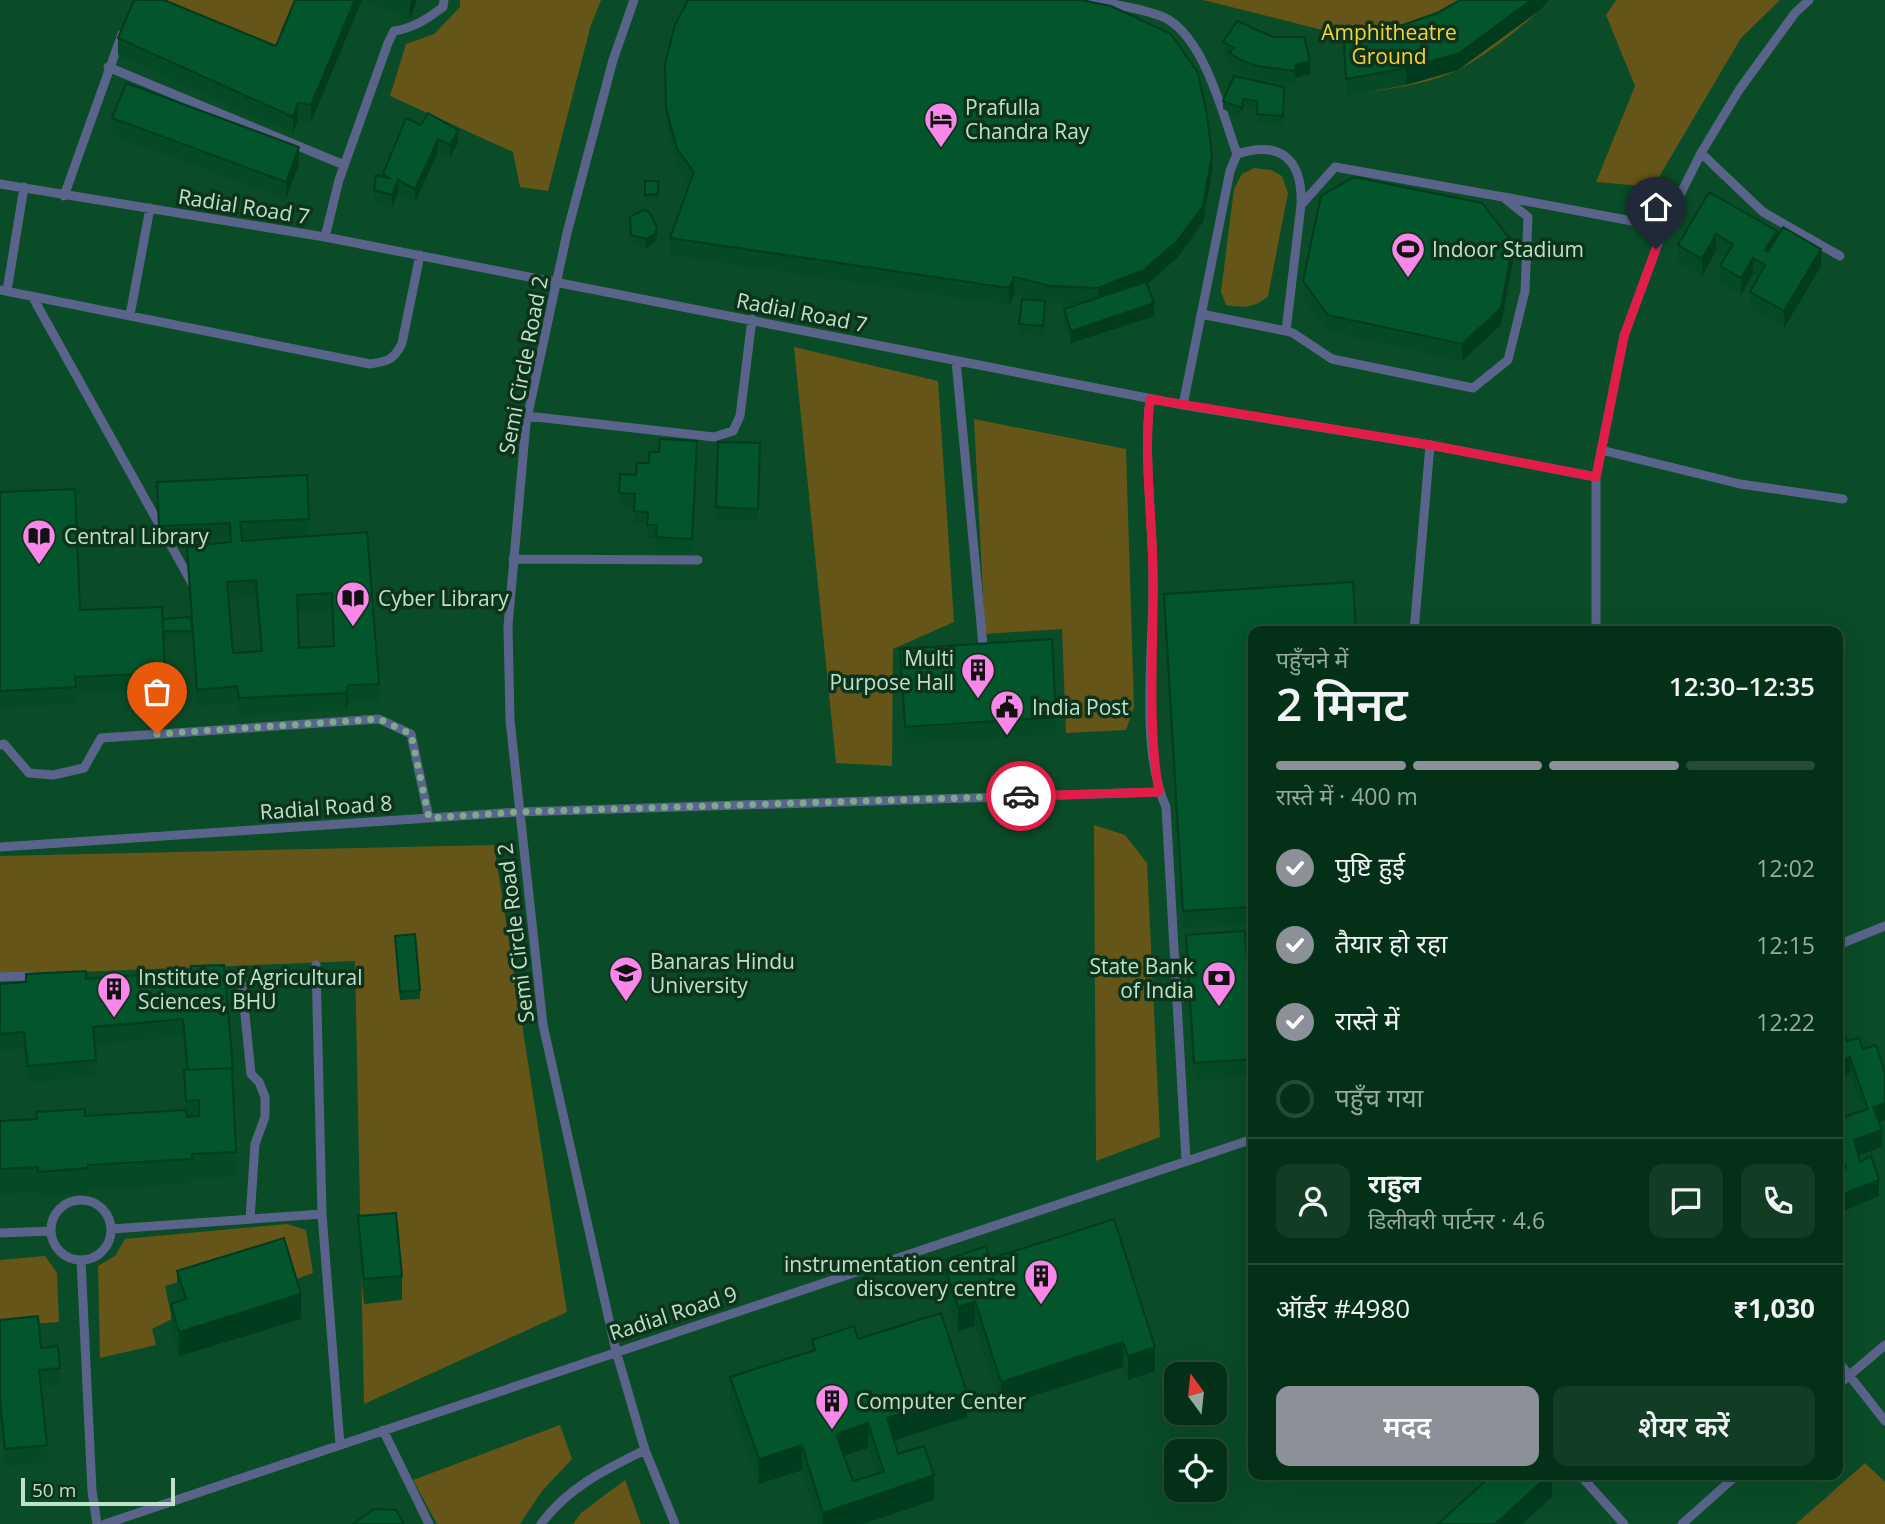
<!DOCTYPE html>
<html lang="hi">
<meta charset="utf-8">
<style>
body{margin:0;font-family:"Open Sans","Noto Sans Devanagari",sans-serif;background:#123c24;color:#f1f3f6;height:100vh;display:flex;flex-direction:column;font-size:26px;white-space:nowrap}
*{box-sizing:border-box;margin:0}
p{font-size:23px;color:#97a9a1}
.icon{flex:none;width:38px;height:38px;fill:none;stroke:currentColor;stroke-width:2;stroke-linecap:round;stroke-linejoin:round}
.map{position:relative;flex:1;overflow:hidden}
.drawer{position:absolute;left:1248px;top:626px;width:595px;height:854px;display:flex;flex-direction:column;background:#043017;border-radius:14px;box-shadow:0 7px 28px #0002,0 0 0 2px #254b36}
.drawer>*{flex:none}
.needle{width:46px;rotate:345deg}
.tools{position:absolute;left:1164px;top:1362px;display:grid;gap:14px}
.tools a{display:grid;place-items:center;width:63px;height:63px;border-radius:14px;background:#043017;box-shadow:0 7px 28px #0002,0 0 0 2px #254b36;font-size:35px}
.scale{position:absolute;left:21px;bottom:18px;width:154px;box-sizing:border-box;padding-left:7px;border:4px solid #bfe2c8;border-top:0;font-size:19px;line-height:24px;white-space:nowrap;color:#bfe2c8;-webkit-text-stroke:5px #0e331c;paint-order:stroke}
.pin{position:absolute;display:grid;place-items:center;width:60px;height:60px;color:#fff;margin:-72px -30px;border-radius:50% 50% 50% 0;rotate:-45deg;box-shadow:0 0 7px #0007}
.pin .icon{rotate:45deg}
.courier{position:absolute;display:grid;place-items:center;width:70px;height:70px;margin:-35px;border:5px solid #e11d48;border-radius:50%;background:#fff;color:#222;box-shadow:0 2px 9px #0007}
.overview em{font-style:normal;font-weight:600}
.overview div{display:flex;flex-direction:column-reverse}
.overview{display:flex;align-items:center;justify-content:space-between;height:119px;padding:0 28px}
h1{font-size:46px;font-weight:600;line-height:52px}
.bar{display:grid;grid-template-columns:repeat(4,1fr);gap:10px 7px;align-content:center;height:84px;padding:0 28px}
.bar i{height:9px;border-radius:5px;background:#254b36}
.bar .selected{background:#8c9099}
.bar p{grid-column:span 4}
.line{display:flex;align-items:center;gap:18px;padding:0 28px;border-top:2px solid #254b36}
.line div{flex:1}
.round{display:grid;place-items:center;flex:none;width:74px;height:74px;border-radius:14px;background:#123c24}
ol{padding:0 28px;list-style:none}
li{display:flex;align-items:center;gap:21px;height:77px}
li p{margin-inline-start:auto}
li .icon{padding:7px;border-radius:50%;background:#8c9099;color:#fff;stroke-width:4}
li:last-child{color:#97a9a1}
li i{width:38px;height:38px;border:4px solid #254b36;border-radius:50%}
.primary-button{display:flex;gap:14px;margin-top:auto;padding:14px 28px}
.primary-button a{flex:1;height:80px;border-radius:14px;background:#8c9099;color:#fff;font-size:28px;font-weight:600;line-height:80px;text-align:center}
.primary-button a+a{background:#123c24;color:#f1f3f6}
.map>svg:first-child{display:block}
</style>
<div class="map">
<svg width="1885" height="1524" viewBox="0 0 1885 1524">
<rect width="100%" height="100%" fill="#05401f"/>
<!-- built -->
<path fill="#0a4c27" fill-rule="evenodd" d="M0,0H1885V1524H0ZM1253,632H1838V1475H1253ZM1176,1374H1214V1412H1176ZM1176,1451H1214V1489H1176Z"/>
<!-- green -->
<path fill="#665518" d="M141,0H298L276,63Z
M460,0H601L590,28L548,191L520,187L513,152L390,96L406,44L434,34L460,7Z
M1203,0H1549C1531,21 1483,58 1458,70C1425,86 1382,89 1346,96L1342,35Z
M1616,0H1780L1741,38L1653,187L1596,182L1635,86L1606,15Z
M1254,168L1271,170L1282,176L1288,193L1268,296C1255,308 1244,308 1226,305L1221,292L1234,189L1242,174Z
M794,347L938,381L954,622L893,649L892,766L836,763Z
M974,419L1126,449L1134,707L1126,730L1066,733L1062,629L985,634Z
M1094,825L1125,835L1147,863L1160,1137L1096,1161Z
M494,845L567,1312L364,1404L355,961L0,975V856Z
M287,1224L306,1230L313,1273L296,1279L279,1251L165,1286L172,1319L152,1329L156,1345L100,1358L98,1266L115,1256L125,1239Z
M45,1256L57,1273L59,1322L0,1326V1260Z
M560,1425L572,1459L542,1491L520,1524H437L413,1480Z
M1865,1463L1885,1482V1524H1796Z
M625,1480L641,1524H573L581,1513Z"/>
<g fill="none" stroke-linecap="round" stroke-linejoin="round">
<!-- service -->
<path stroke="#5a648a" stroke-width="9" d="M634,0L613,60L567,233L526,423L508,626L510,720L543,1025L616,1351L645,1450L675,1524
M1093,0C1115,5 1140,8 1161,16C1204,33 1223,116 1237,154L1230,171L1183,405
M108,67L344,165
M1701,153L1763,212L1840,256
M1237,154C1280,140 1303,159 1301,205
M0,184L325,237L1183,405L1430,445L1596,477
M64,196L122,34
M1504,197L1664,227
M325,237L339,180L388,43L394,31C414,28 427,19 443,7L444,0
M0,290L370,364C387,362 395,359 402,343L420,255
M7,291L24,187
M32,296L193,585
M1201,314L1286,331L1293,333L1332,359L1473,388L1508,360L1525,291L1528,217L1503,197L1335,167L1301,205L1286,331
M130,315L150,208
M956,361L983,645
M1150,399C1143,459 1153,519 1153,580C1154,645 1139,749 1166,807L1186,1161
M527,416L714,437L733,431L740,416L752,319
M1601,450L1740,484L1843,499
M513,559L698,560
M1414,632L1430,445
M1596,632V477L1624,336L1664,227L1701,153L1739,90L1795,13L1809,0
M0,745L4,744L29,773L53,775L84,768L101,738L379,719L411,734L429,818
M0,847L519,812L1159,792
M1235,939L1253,938
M1838,945L1885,926
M316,965L322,1214L340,1445
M0,977L31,976
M242,985L251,1074L259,1082L265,1097V1117L255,1144L250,1219
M51 1230a30 30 0 1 1 60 0a30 30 0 1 1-60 0Z
M112,1229L322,1214
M0,1233L51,1231
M81,1260L92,1491L97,1524
M1838,1361L1885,1421
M1838,1385L1885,1345
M383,1430L429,1524
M1580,1475L1624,1524
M105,1524L1253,1139
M541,1524C567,1488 606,1469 645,1450
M1682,1524L1737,1475"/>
</g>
<!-- wall -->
<path fill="#034a25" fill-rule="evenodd" d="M295,0H362L311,122L298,120L293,133L118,55V38L276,46Z
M366,0H417L410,19Z
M1460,0H1549L1540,10L1458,70L1406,85L1346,96L1343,49V32L1397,27L1437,13Z
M1223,42L1310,74L1295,78V84L1257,79L1240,73L1229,65V58L1223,54Z
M665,64L1212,172L1203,222L1177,258L1147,284L1154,316L1071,343L1064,322V309L1078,304L1050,303L1045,302L1043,335L1019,333V324L1040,301L1014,294L1009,305L670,255V238L690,184L677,166L666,125Z
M1284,87L1283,124L1257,122V110L1243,108L1242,117L1223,109V101Z
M112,118L299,164L286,199L112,135Z
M406,118L458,143L450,157L438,152L415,202L398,193L392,208L374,203V190L383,177V174Z
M645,181H658V199H645Z
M1709,192L1821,266L1784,328L1750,308V292L1758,278L1753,274L1741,295L1720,283V266L1725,256L1716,251L1702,276L1678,262V245Z
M630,217L657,236L655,242L646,248L631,244Z
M1513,260L1501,325L1462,361L1328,331L1303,298V281Z
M697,453L692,552L656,550V538H647V524H634V507L619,506V493L636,475Z
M760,456L758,521L716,520V507Z
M157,482L309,519V536L241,539L242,541L367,532L379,684V701L348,702L346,710L239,715L237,703L197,706L192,635L164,636L165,690L76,694V704L0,707V492L80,610L163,619L191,617L187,563V546L230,542V539L159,543ZM256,597L261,651L233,653L228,599ZM332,610L334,646L299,648L297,612Z
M1164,594L1253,632V924L1183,928L1164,611Z
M900,649L1056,717V734L905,744Z
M1186,935L1253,1048V1076L1194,1080L1186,952Z
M395,936L420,990V999L400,1000Z
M191,971L233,1068V1085H232L236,1177L192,1178V1183L88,1190V1193L38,1196V1192L0,1194V1121L185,1110L184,1070H186L183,1036L94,1044L96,1076L28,1083L24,1049L0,1050V984Z
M1847,1041L1879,1122L1882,1147L1858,1155L1860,1162L1879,1196L1841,1212L1838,1202V1171L1841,1170L1839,1162L1838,1119L1863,1111L1850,1074Z
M358,1216L402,1276V1300L364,1304L358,1240Z
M1114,1219L1155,1371L1128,1380L1123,1367L1001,1406L975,1326L958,1331L943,1285V1261L990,1259Z
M177,1271L301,1319L179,1356L171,1329V1304L179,1301L177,1295Z
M0,1320L41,1348L60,1368V1385L41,1387L47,1445V1462L5,1466L0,1415Z
M858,1339L967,1417L894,1440L898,1454L934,1500L863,1524H819L802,1470L759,1484L730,1401V1377L812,1351V1340ZM868,1448L877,1474L853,1481L844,1456Z"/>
<!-- shaded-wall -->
<path fill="#023c1e" d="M355,0H362L311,122V105Z
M411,0H417L410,19V2Z
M1531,0H1549L1540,10L1458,70L1406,85V68Z
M1310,61V74L1295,78V65Z
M298,103V120L293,133V117Z
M458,130V143L450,157V145Z
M438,139V152L415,202V189Z
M299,147V164L286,199V182Z
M1212,155V172L1203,222L1177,258L1144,287L1098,305V288Z
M398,180V193L392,208V195Z
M657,227V236L655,242L646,248V239Z
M1777,231V248L1765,267V250Z
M1716,234V251L1702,276V259Z
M1513,243V260L1501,325L1462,361V344Z
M1821,249V266L1784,328V311Z
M1753,258V274L1741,295V278Z
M1014,277V294L1009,305V288Z
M1154,303V316L1071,343V331Z
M348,685V702L346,710V693Z
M1850,1057V1074L1838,1078V1061Z
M1885,1103V1120L1873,1124V1107Z
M1882,1130V1147L1854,1157V1140Z
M1839,1145V1162H1838V1145Z
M1879,1180V1196L1841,1212V1195Z
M301,1294V1319L179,1356V1332Z
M975,1301V1326L958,1331V1307Z
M1123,1342V1367L1001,1406V1382Z
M1155,1347V1371L1128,1380V1356Z
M967,1393V1417L887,1443V1418Z
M868,1423V1448L836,1458V1434Z
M802,1445V1470L759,1484V1459Z
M934,1475V1500L863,1524H823V1513Z
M1549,1475H1552V1497L1522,1524H1495Z"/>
<!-- building -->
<path fill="#03562b" stroke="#023c1e" stroke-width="2" fill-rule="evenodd" d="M134,0H164L276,46L295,0H355L311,105L298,103L293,117L118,38Z
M688,0H1081L1111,6L1171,34L1198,73L1207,115L1212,155L1203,206L1177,241L1144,270L1098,288L1050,286L1014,277L1009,288L670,238L694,172L677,149L666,108L665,64L675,25Z
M1460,0H1531L1458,54L1406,68L1346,79L1343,32L1397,27L1437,13Z
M1237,21L1273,37H1304L1310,61L1295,65V71L1257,66L1240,60L1229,52L1234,48L1223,42Z
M1234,76L1284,87L1283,116L1257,114V101L1243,99L1242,108L1223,101Z
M126,83L299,147L286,182L112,118Z
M428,113L458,130L450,145L438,139L415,189L398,180L392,195L374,190L376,175L391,179L383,174L406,118L421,125Z
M1354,177L1482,203L1513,243L1501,308L1462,344L1328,315L1303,281L1321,196Z
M645,181H658V194L645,195Z
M1709,192L1777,231L1765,250L1768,251L1783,227L1821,249L1784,311L1750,292L1765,265L1753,258L1741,278L1720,266L1733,244L1716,234L1702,259L1678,245Z
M643,210L649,212L657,227L655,234L646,239L631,235L630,217Z
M1146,282L1154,303L1071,331L1064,309Z
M1022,299L1045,301L1043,326L1019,324Z
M660,439L697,441L692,539L656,537L657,525H647L648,512L634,511L635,494L619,493L620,474L636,475L637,463H649V452H659Z
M718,442L760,443L758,509L716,507Z
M307,475L309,519L240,522L242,541L367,532L379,684L348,685L346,693L239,698L237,686L197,690L187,546L231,542L230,523L159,526L157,482ZM256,580L262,651L233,653L227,582ZM332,593L334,646L299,648L297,595Z
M75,489L80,610L162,607L165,673L75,677L76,687L0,691V492Z
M1353,582L1356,632H1253V649H1252L1253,671V907L1183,911L1164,594Z
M191,617L192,631H163V619Z
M1052,639L1056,717L905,727L900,649Z
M1245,931L1253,1059L1194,1063L1186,935Z
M415,934L420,990L400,992L395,936Z
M224,965L233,1068L188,1070L183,1019L93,1027L96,1060L28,1066L24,1032L0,1034V984L26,982V974L86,971V979L191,971V966Z
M1844,1032L1847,1041L1859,1038L1863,1049L1876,1045L1885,1073V1103L1873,1107L1882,1130L1854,1140L1860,1162L1871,1156L1879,1180L1841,1195L1838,1185V1171L1846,1168L1839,1145H1838V1119L1868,1109L1850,1057L1838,1061V1034Z
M232,1068L236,1152L192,1154V1159L88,1165V1168L38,1172V1167L0,1169V1121L37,1119L36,1112L85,1109V1116L186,1110L187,1117L199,1116V1100L186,1101L184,1070Z
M396,1213L402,1276L364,1279L358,1216Z
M1114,1219L1155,1347L1128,1356L1123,1342L1001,1382L975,1301L958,1307L943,1261L986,1246L990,1259Z
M284,1238L301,1294L179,1332L171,1304L186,1299L177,1271Z
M941,1313L967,1393L887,1418L898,1454L924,1446L934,1475L823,1513L802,1445L759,1459L730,1377L815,1350L812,1340L854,1326L858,1339ZM868,1423L884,1472L853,1481L836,1434Z
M38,1316L41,1348L58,1346L60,1368L39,1370L47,1445L5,1449L0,1399V1320Z
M1492,1475H1549L1495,1524H1438Z
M374,1509L396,1510L404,1524H353Z"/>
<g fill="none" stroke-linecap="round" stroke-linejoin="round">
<!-- done -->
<path stroke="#7ea98d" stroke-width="7" stroke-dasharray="0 12.6" d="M157,734L379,719L411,734L429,818L519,812L1021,796"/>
<!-- route -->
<path stroke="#e11d48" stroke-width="9" d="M1021,796L1159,792C1147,722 1154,651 1153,579C1153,519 1143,459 1150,399L1430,445L1596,477L1624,336L1656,249"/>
</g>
<!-- icons -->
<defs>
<g id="hotel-pin" transform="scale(1.75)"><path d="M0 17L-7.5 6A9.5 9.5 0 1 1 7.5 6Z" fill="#f987e9" stroke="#0e331c"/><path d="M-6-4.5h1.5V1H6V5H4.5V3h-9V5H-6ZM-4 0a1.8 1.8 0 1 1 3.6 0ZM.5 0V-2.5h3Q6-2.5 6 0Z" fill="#111"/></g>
<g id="stadium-pin" transform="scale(1.75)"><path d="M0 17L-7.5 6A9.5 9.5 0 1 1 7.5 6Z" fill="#f987e9" stroke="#0e331c"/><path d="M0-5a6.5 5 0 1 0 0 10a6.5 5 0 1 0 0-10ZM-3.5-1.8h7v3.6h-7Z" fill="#111"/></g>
<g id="library-pin" transform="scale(1.75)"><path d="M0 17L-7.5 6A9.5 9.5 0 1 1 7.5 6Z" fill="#f987e9" stroke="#0e331c"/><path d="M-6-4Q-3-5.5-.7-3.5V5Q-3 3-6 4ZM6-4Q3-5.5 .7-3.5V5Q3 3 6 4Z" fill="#111"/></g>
<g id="building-pin" transform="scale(1.75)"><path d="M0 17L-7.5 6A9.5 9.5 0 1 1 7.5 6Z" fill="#f987e9" stroke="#0e331c"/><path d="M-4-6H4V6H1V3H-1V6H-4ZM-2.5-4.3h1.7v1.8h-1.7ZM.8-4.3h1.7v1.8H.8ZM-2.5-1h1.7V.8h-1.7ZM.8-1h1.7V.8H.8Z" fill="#111"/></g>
<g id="civic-pin" transform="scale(1.75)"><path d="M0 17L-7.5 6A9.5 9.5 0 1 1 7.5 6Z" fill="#f987e9" stroke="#0e331c"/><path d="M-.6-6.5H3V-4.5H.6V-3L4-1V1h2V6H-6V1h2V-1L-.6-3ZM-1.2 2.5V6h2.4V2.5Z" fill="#111"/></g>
<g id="university-pin" transform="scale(1.75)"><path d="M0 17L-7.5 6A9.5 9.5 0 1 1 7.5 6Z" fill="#f987e9" stroke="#0e331c"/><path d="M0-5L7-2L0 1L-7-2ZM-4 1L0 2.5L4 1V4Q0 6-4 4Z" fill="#111"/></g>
<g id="bank-pin" transform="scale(1.75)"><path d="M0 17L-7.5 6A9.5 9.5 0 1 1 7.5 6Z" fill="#f987e9" stroke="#0e331c"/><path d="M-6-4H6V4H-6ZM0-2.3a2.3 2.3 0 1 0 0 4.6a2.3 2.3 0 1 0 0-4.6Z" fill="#111"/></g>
</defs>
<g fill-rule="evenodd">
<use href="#hotel-pin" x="941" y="119"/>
<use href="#stadium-pin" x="1408" y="249"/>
<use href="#library-pin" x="39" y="536"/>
<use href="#library-pin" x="353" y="598"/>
<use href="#building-pin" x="978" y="670"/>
<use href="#civic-pin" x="1007" y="707"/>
<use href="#university-pin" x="626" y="973"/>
<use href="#bank-pin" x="1219" y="978"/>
<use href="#building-pin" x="114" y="989"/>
<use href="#building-pin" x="1041" y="1276"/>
<use href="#building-pin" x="832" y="1401"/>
</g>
<g text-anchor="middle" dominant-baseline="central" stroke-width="7" stroke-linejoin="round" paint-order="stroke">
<!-- park labels -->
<g font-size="21" fill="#fcd233" stroke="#0e331c">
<text x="1389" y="32">Amphitheatre<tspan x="1389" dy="24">Ground</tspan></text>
</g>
<!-- poi labels -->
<g font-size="21" fill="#bfe2c8" stroke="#0e331c" text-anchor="start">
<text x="965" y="107">Prafulla<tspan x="965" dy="24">Chandra Ray</tspan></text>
<text x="1432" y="249">Indoor Stadium</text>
<text x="64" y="536">Central Library</text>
<text x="378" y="598">Cyber Library</text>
<text x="954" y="658" text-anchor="end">Multi<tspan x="954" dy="24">Purpose Hall</tspan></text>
<text x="1032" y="707">India Post</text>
<text x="650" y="961">Banaras Hindu<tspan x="650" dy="24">University</tspan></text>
<text x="1194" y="966" text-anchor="end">State Bank<tspan x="1194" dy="24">of India</tspan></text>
<text x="138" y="977">Institute of Agricultural<tspan x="138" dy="24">Sciences, BHU</tspan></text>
<text x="1016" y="1264" text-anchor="end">instrumentation central<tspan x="1016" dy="24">discovery centre</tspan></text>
<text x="856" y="1401">Computer Center</text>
</g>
<!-- street labels -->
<g font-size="21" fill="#bfe2c8" stroke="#0e331c">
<text transform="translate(244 206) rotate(9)">Radial Road 7</text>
<text transform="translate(802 312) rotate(11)">Radial Road 7</text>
<text transform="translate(523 365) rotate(-79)">Semi Circle Road 2</text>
<text transform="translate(326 807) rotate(-4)">Radial Road 8</text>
<text transform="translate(515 933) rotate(-97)">Semi Circle Road 2</text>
<text transform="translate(673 1313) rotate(-18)">Radial Road 9</text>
</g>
</g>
</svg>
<div class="tools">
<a><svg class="needle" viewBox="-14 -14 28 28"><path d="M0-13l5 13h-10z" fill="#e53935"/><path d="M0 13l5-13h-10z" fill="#97a9a1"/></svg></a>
<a><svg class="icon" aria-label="locate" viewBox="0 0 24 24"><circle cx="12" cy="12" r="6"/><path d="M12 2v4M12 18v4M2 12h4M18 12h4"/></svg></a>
</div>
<div class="scale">50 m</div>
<div class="pin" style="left:157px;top:734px;background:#ea580c"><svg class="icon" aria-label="bag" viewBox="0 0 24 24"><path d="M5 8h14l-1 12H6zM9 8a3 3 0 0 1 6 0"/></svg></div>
<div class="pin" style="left:1656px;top:249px;background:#1f2937"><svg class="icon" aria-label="home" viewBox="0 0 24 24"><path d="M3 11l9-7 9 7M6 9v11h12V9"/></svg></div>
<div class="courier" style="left:1021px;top:796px"><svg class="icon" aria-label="car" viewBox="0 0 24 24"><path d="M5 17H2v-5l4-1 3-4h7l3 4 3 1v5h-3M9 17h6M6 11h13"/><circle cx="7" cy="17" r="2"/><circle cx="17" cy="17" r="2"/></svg></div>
<section class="drawer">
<div class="overview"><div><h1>2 मिनट</h1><p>पहुँचने में</p></div><em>12:30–12:35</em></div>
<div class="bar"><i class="selected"></i><i class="selected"></i><i class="selected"></i><i></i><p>रास्ते में · 400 m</p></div>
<ol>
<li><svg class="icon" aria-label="check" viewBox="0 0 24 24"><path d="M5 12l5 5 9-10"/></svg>पुष्टि हुई<p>12:02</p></li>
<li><svg class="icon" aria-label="check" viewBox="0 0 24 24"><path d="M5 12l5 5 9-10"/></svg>तैयार हो रहा<p>12:15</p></li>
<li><svg class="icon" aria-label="check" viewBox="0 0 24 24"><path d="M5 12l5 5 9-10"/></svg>रास्ते में<p>12:22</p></li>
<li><i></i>पहुँच गया</li>
</ol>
<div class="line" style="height:126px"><a class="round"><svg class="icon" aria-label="person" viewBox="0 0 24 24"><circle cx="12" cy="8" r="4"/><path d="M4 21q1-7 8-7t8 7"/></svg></a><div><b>राहुल</b><p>डिलीवरी पार्टनर · 4.6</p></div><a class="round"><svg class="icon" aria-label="chat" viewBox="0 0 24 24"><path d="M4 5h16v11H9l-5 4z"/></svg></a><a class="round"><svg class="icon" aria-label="phone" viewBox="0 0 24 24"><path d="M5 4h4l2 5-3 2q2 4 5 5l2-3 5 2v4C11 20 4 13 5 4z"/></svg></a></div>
<div class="line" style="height:91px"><div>ऑर्डर #4980</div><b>₹1,030</b></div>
<div class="primary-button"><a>मदद</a><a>शेयर करें</a></div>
</section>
</div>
